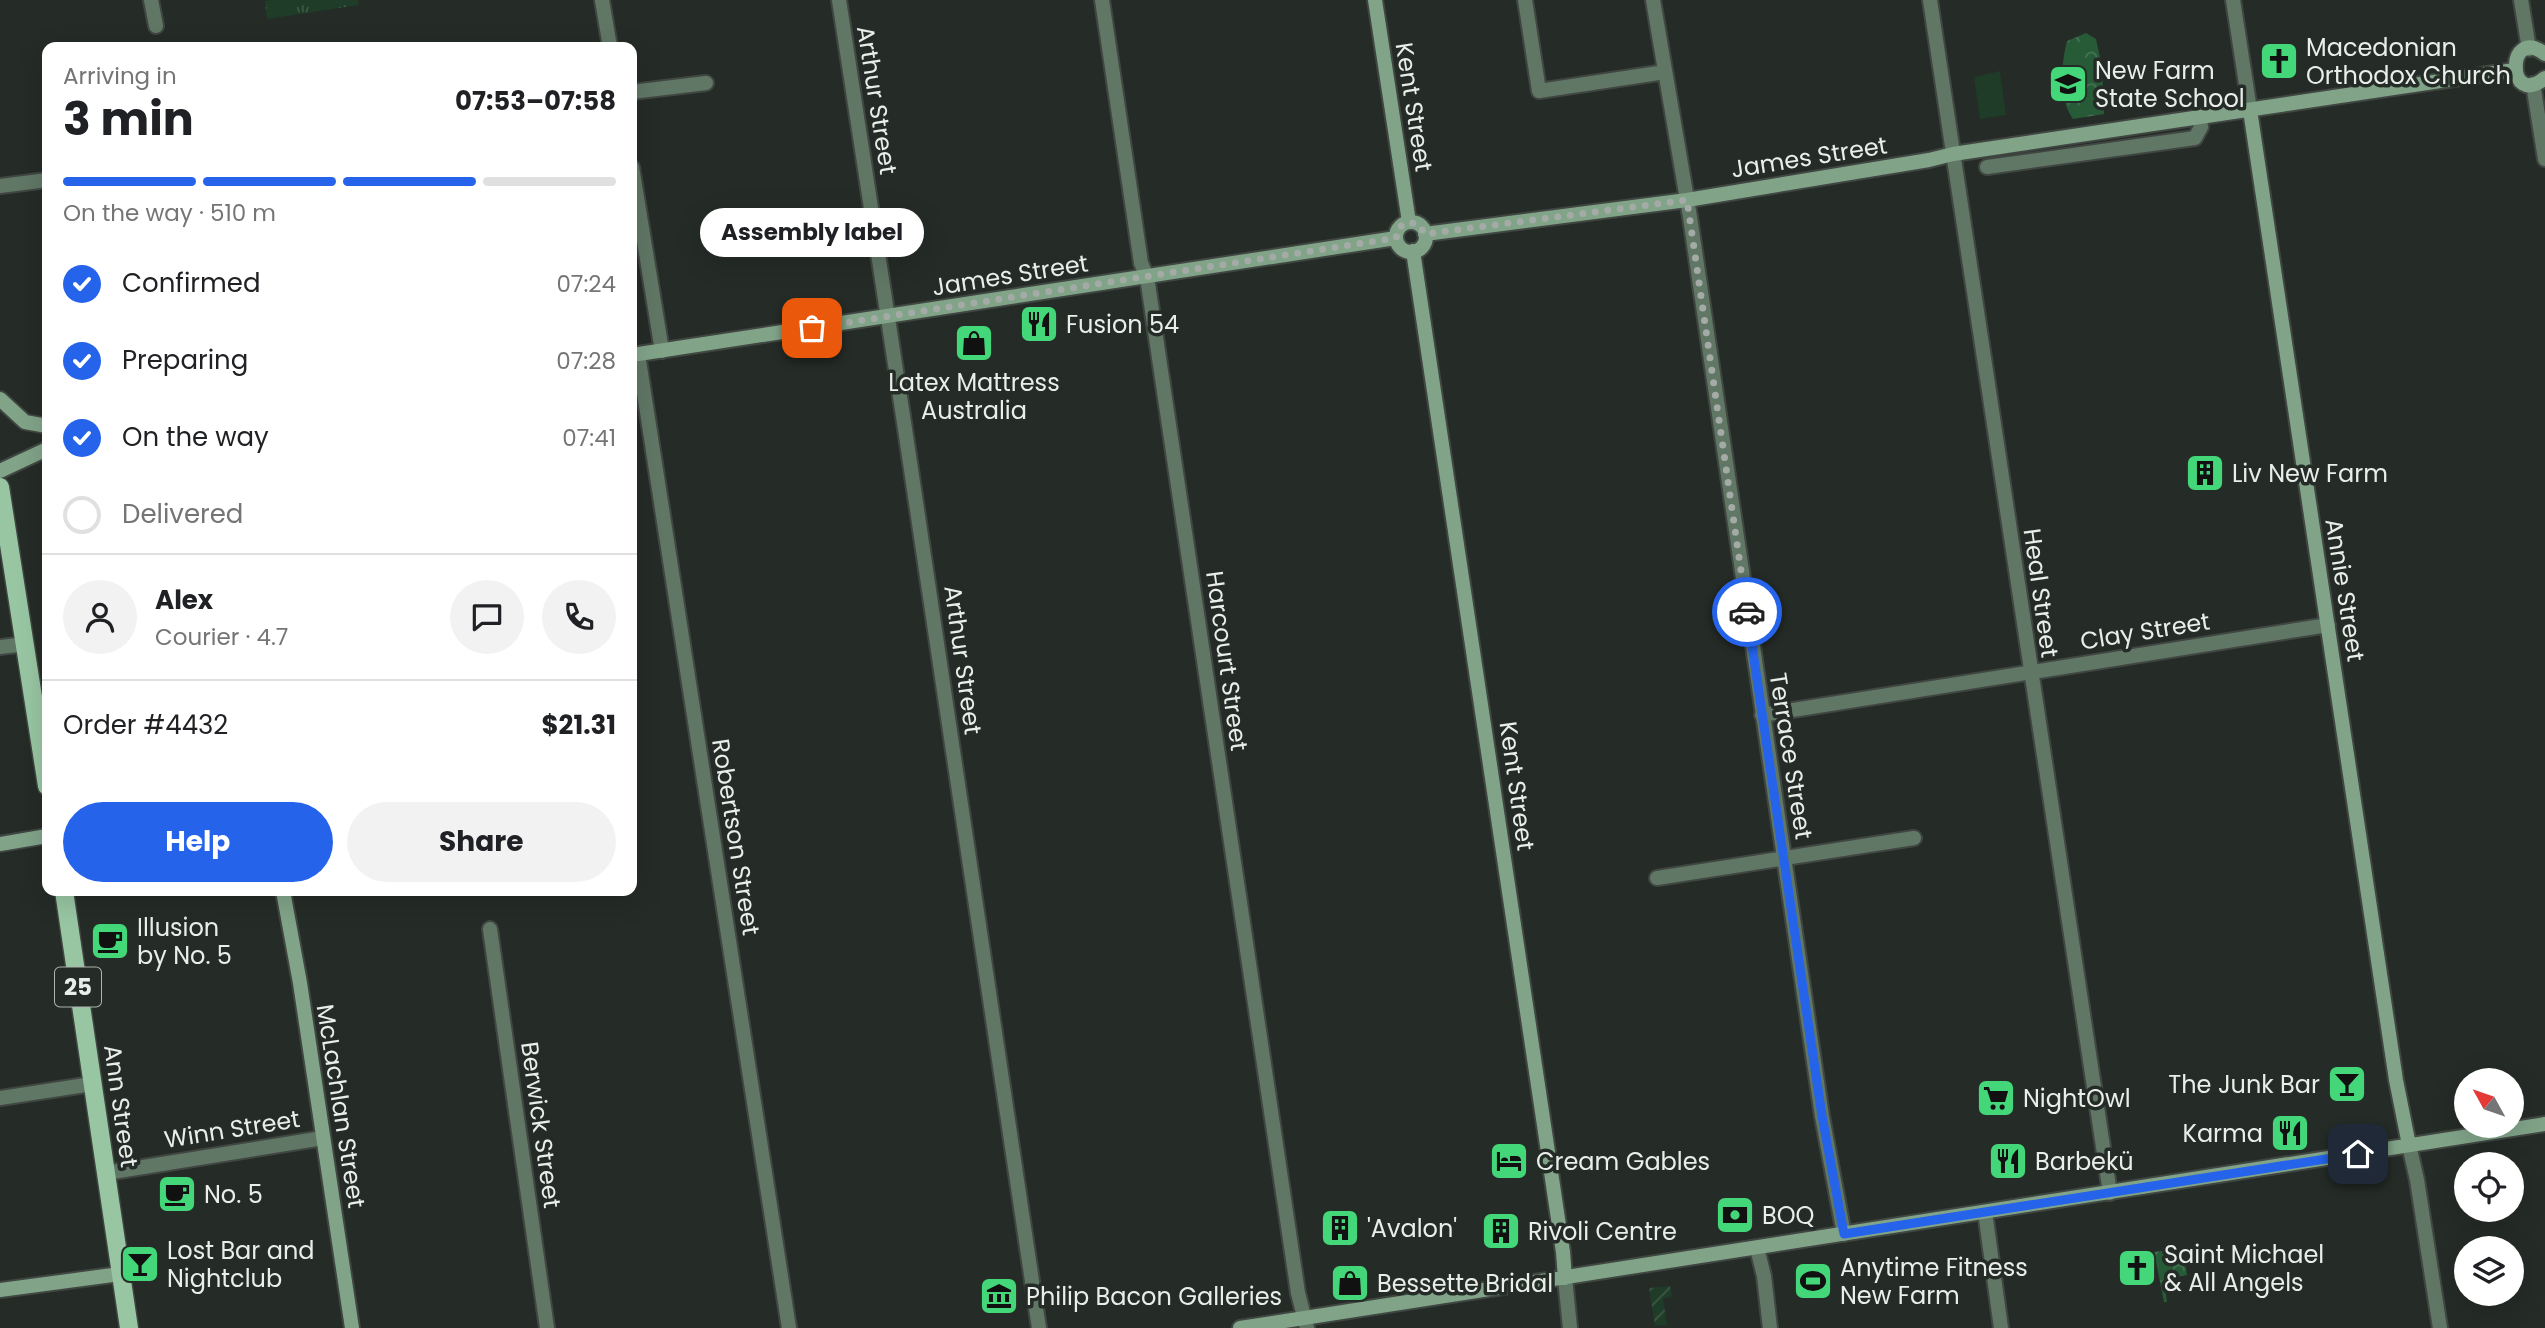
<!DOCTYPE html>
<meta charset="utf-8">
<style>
body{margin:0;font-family:Poppins,sans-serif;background:#f2f2f2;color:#202124;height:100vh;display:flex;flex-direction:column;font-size:26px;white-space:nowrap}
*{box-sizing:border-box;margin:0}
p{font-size:23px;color:#757577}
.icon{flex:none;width:38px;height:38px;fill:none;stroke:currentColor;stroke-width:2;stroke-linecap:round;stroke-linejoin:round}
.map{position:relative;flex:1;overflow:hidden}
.side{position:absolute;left:42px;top:42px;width:595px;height:854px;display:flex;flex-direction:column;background:#fff;border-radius:14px;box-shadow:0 7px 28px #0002}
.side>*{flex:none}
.needle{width:46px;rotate:310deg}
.tools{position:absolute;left:2454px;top:1068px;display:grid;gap:14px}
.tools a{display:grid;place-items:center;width:70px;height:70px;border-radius:50%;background:#fff;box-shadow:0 7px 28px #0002;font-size:35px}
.pin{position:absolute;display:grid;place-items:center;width:60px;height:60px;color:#fff;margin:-30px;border-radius:14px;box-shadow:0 4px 10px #0006}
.courier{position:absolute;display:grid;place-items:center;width:70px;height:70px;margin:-35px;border:5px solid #2563eb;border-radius:50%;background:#fff;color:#222;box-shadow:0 2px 9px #0007}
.bubble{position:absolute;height:49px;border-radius:24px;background:#fff;box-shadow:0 7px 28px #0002;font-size:23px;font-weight:700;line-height:49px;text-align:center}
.overview em{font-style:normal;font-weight:700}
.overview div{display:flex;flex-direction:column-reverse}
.overview{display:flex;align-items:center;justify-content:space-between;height:119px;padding:0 21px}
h1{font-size:46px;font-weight:700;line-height:52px}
.bar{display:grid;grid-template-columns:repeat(4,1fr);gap:10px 7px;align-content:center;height:84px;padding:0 21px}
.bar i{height:9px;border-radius:5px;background:#e0e0e0}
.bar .current{background:#2563eb}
.bar p{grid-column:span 4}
.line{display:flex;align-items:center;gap:18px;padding:0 21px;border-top:2px solid #e0e0e0}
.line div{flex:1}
.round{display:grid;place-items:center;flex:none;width:74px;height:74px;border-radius:37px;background:#f2f2f2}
ol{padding:0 21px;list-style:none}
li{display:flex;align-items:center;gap:21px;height:77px}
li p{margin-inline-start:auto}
li .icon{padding:7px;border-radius:50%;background:#2563eb;color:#fff;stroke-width:4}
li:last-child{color:#757577}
li i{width:38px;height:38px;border:4px solid #e0e0e0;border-radius:50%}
.primary-button{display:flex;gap:14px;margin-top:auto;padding:14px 21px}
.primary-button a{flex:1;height:80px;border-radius:42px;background:#2563eb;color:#fff;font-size:28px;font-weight:700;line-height:80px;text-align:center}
.primary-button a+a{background:#f2f2f2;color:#202124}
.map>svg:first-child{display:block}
</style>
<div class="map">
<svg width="2545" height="1328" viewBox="0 0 2545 1328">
<defs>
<pattern id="forest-crowns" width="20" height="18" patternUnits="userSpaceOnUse" patternTransform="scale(1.75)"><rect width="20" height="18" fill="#275a37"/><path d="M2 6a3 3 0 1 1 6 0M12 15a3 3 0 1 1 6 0" fill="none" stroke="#467254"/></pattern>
<pattern id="park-tufts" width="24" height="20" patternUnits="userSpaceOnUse" patternTransform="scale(1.75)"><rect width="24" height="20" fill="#1e3c27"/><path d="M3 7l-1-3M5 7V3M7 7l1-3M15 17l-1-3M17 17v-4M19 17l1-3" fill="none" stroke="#3f5846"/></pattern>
<pattern id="garden-furrows" width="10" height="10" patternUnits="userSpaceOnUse" patternTransform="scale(1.75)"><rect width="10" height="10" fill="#1e3c27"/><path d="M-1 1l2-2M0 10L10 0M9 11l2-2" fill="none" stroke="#3f5846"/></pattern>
</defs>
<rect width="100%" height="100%" fill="#252b26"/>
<!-- grass -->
<path fill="#1e3c27" d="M2000,71L2006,115L1980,119L1974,77Z"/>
<!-- forest -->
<path fill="url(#forest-crowns)" d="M2086,33L2096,39L2102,67L2104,114L2073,119C2058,98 2061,65 2067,41Z
M2183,1248L2187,1275L2164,1280L2167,1302H2164L2154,1252Z"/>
<!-- park -->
<path fill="url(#park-tufts)" d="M273,0H358L359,5L267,19L265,1Z"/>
<!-- garden -->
<path fill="url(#garden-furrows)" d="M1670,1286L1672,1296L1663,1299L1667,1325L1655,1326L1649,1288Z"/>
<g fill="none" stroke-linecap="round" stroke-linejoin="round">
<!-- street casing -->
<g stroke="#404641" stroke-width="18">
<path id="street" d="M151,0L156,26
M602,0L610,47
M839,0L905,429L1039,1328
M1102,0L1141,263L1147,277L1298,1293L1307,1328
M1525,0L1539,91L1665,72
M1653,0L1690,217L1822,1116L1844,1234
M1930,0L2110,1193
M2233,0L2250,110
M2521,0L2529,49
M2533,84L2545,159
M632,92L706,83
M632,167L662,351
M1987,167L2195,138L2201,127L2200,118
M0,186L47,180
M638,354L789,1328
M0,647L26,644
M1762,715L2328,625
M1657,878L1914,838
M490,929L547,1328
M0,1098L92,1084
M2409,1145L2417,1180L2440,1328
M106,1173L323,1138
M1985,1212L2001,1328
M1757,1248L1764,1276L1770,1328
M1565,1278L1570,1328"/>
</g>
<!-- secondary casing -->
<g stroke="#404641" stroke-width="18">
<path id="secondary" d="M1375,0L1409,222
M2545,54C2506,24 2506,110 2545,78
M2250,110L2396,1080L2409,1145
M1396 237a15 15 0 1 1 30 0a15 15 0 1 1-30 0Z
M1425,234L1687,200L1929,160L1953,154L2514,70
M1413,251L1563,1252L1565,1278
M632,355L1396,238
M0,399L25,422L47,426
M0,471L47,449
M0,844L47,836
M283,891L300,983L352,1328
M0,1290L120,1274
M1240,1328L2545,1124"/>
</g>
<!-- primary casing -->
<g stroke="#404641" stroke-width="21">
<path id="primary" d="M0,487L47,786
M64,891L129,1328"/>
</g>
<!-- street -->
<use href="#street" stroke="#617766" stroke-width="14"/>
<!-- secondary -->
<use href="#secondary" stroke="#81a489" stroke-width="14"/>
<!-- primary -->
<use href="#primary" stroke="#98c6a3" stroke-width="18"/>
</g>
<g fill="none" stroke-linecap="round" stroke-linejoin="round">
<!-- done -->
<path stroke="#a4aaa5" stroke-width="7" stroke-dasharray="0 12.6" d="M812,328L1396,238L1399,227L1409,222L1419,225L1425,234L1687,200L1747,612"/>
<!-- route -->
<path stroke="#2563eb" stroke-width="9" d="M1747,612L1822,1116L1844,1234L2358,1154"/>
</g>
<!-- icons -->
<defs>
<g id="church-square" transform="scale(2.0125)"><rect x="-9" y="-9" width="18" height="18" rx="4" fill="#44d77a" stroke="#252b26"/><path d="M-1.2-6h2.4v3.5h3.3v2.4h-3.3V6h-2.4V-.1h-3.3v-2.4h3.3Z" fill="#111"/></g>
<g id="school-square" transform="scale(2.0125)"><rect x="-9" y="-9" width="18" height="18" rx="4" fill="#44d77a" stroke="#252b26"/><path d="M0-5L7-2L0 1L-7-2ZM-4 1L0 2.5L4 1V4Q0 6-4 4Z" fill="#111"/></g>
<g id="restaurant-square" transform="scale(2.0125)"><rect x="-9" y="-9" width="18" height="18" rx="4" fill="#44d77a" stroke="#252b26"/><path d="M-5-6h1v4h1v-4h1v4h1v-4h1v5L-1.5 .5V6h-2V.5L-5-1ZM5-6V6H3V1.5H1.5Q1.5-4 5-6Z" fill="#111"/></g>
<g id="shop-square" transform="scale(2.0125)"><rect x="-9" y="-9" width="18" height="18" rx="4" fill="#44d77a" stroke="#252b26"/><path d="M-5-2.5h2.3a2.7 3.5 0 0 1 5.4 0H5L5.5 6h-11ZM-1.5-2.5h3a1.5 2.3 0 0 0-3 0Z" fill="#111"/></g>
<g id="building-square" transform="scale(2.0125)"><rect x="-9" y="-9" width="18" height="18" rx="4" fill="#44d77a" stroke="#252b26"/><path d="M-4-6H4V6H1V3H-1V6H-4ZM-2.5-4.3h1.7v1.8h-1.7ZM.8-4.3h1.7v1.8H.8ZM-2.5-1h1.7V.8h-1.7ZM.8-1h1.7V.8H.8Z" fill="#111"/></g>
<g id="cafe-square" transform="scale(2.0125)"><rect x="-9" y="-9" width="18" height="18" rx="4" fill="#44d77a" stroke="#252b26"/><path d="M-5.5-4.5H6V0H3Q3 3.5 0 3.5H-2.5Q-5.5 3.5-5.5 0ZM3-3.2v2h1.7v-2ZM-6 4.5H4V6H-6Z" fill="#111"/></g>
<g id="bar-square" transform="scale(2.0125)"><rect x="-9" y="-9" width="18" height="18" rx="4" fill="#44d77a" stroke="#252b26"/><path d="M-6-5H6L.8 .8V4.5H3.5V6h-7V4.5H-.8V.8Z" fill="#111"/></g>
<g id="supermarket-square" transform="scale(2.0125)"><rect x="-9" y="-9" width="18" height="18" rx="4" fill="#44d77a" stroke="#252b26"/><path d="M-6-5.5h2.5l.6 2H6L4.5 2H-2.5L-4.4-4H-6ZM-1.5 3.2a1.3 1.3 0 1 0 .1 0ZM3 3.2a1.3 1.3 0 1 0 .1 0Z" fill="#111"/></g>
<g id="hotel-square" transform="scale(2.0125)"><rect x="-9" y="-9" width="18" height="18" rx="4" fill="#44d77a" stroke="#252b26"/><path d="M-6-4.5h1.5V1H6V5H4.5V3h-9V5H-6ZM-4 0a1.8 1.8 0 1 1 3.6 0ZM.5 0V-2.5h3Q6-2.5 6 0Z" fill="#111"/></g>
<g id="bank-square" transform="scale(2.0125)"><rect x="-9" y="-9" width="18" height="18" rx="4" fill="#44d77a" stroke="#252b26"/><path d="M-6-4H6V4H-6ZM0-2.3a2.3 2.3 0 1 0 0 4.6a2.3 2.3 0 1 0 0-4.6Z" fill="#111"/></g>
<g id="stadium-square" transform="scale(2.0125)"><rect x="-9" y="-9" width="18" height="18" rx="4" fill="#44d77a" stroke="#252b26"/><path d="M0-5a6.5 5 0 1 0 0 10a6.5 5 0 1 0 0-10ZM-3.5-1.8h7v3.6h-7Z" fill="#111"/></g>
<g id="museum-square" transform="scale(2.0125)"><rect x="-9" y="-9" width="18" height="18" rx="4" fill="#44d77a" stroke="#252b26"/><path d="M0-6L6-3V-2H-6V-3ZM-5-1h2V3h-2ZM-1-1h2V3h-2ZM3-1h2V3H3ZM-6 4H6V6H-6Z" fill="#111"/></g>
</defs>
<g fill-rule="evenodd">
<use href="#church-square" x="2279" y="61"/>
<use href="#school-square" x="2068" y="84"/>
<use href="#restaurant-square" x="1039" y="324"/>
<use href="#shop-square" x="974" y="343"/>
<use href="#building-square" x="2205" y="473"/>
<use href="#cafe-square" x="110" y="941"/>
<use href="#bar-square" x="2347" y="1084"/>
<use href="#supermarket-square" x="1996" y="1098"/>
<use href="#restaurant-square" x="2290" y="1133"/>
<use href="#hotel-square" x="1509" y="1161"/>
<use href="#restaurant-square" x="2008" y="1161"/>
<use href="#cafe-square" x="177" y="1194"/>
<use href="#bank-square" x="1735" y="1215"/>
<use href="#building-square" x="1340" y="1228"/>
<use href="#building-square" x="1501" y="1231"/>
<use href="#bar-square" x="140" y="1264"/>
<use href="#church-square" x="2137" y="1268"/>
<use href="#stadium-square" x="1813" y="1281"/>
<use href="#shop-square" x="1350" y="1283"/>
<use href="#museum-square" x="999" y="1296"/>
</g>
<g text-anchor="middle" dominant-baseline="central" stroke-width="7" stroke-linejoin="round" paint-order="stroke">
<!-- shield labels -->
<rect fill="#252b26" stroke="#aeb4af" stroke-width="2" x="55" y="967.5" width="46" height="39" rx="5"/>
<g font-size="23" font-weight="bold" fill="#e9eeea">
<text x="78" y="987">25</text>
</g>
<!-- poi labels -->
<g font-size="24" fill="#e9eeea" stroke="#252b26" text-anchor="start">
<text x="2306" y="47">Macedonian<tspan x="2306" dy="28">Orthodox Church</tspan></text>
<text x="2095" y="70">New Farm<tspan x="2095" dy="28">State School</tspan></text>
<text x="1066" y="324">Fusion 54</text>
<text x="974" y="382" text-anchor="middle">Latex Mattress<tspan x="974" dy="28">Australia</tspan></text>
<text x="2232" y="473">Liv New Farm</text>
<text x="137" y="927">Illusion<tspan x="137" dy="28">by No. 5</tspan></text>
<text x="2320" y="1084" text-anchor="end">The Junk Bar</text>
<text x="2023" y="1098">NightOwl</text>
<text x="2263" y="1133" text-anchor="end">Karma</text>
<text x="1536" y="1161">Cream Gables</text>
<text x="2035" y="1161">Barbekü</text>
<text x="204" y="1194">No. 5</text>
<text x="1762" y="1215">BOQ</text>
<text x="1367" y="1228">'Avalon'</text>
<text x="1528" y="1231">Rivoli Centre</text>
<text x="167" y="1250">Lost Bar and<tspan x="167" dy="28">Nightclub</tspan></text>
<text x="2164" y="1254">Saint Michael<tspan x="2164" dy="28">&amp; All Angels</tspan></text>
<text x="1840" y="1267">Anytime Fitness<tspan x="1840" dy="28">New Farm</tspan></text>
<text x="1377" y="1283">Bessette Bridal</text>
<text x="1026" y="1296">Philip Bacon Galleries</text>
</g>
<!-- street labels -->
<g font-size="24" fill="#e9eeea" stroke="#252b26">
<text transform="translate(877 100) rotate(81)">Arthur Street</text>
<text transform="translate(1414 107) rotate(81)">Kent Street</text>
<text transform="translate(1809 157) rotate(-9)">James Street</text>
<text transform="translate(1010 275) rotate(-9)">James Street</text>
<text transform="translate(2345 590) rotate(81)">Annie Street</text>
<text transform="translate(2041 593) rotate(82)">Heal Street</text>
<text transform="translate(2145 631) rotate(-9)">Clay Street</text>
<text transform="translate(963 660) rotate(82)">Arthur Street</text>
<text transform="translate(1227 661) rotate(82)">Harcourt Street</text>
<text transform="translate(1791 756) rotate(81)">Terrace Street</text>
<text transform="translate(1517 786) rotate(82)">Kent Street</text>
<text transform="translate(736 837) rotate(81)">Robertson Street</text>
<text transform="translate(121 1106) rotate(82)">Ann Street</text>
<text transform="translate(341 1106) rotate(81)">McLachlan Street</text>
<text transform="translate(541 1125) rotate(82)">Berwick Street</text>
<text transform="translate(232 1129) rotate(-9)">Winn Street</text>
</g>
</g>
</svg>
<div class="tools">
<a><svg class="needle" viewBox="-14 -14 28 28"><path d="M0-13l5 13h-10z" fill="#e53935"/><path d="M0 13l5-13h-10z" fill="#757577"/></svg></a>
<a><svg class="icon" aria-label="locate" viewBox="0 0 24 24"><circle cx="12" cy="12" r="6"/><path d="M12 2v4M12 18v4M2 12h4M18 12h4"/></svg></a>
<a><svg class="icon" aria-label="layers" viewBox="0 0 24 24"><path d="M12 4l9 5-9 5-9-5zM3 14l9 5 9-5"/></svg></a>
</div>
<div class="pin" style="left:812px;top:328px;background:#ea580c"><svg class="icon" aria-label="bag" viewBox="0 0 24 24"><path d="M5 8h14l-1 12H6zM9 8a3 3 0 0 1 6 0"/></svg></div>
<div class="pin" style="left:2358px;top:1154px;background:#1f2937"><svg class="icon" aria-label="home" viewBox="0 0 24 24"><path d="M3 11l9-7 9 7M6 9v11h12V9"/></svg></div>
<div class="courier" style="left:1747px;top:612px"><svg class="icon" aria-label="car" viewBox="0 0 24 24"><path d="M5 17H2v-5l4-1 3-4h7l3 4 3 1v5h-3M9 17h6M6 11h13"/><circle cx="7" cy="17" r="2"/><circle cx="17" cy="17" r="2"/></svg></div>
<div class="bubble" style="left:700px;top:208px;width:224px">Assembly label</div>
<section class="side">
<div class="overview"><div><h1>3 min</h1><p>Arriving in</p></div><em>07:53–07:58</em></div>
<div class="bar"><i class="current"></i><i class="current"></i><i class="current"></i><i></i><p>On the way · 510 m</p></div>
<ol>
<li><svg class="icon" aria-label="check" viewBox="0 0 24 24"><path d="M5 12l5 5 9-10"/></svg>Confirmed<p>07:24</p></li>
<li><svg class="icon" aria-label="check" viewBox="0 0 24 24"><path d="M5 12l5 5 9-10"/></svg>Preparing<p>07:28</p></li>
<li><svg class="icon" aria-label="check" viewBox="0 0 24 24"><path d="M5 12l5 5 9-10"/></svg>On the way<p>07:41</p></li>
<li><i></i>Delivered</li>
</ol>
<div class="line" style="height:126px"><a class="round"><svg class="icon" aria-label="person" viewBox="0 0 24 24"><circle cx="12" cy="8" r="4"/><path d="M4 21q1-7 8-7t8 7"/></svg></a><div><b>Alex</b><p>Courier · 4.7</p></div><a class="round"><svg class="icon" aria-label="chat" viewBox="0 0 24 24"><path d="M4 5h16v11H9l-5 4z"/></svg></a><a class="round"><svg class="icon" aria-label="phone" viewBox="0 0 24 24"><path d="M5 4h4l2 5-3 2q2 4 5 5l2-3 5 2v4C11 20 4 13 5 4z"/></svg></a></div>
<div class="line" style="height:91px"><div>Order #4432</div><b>$21.31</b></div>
<div class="primary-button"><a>Help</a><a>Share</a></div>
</section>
</div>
